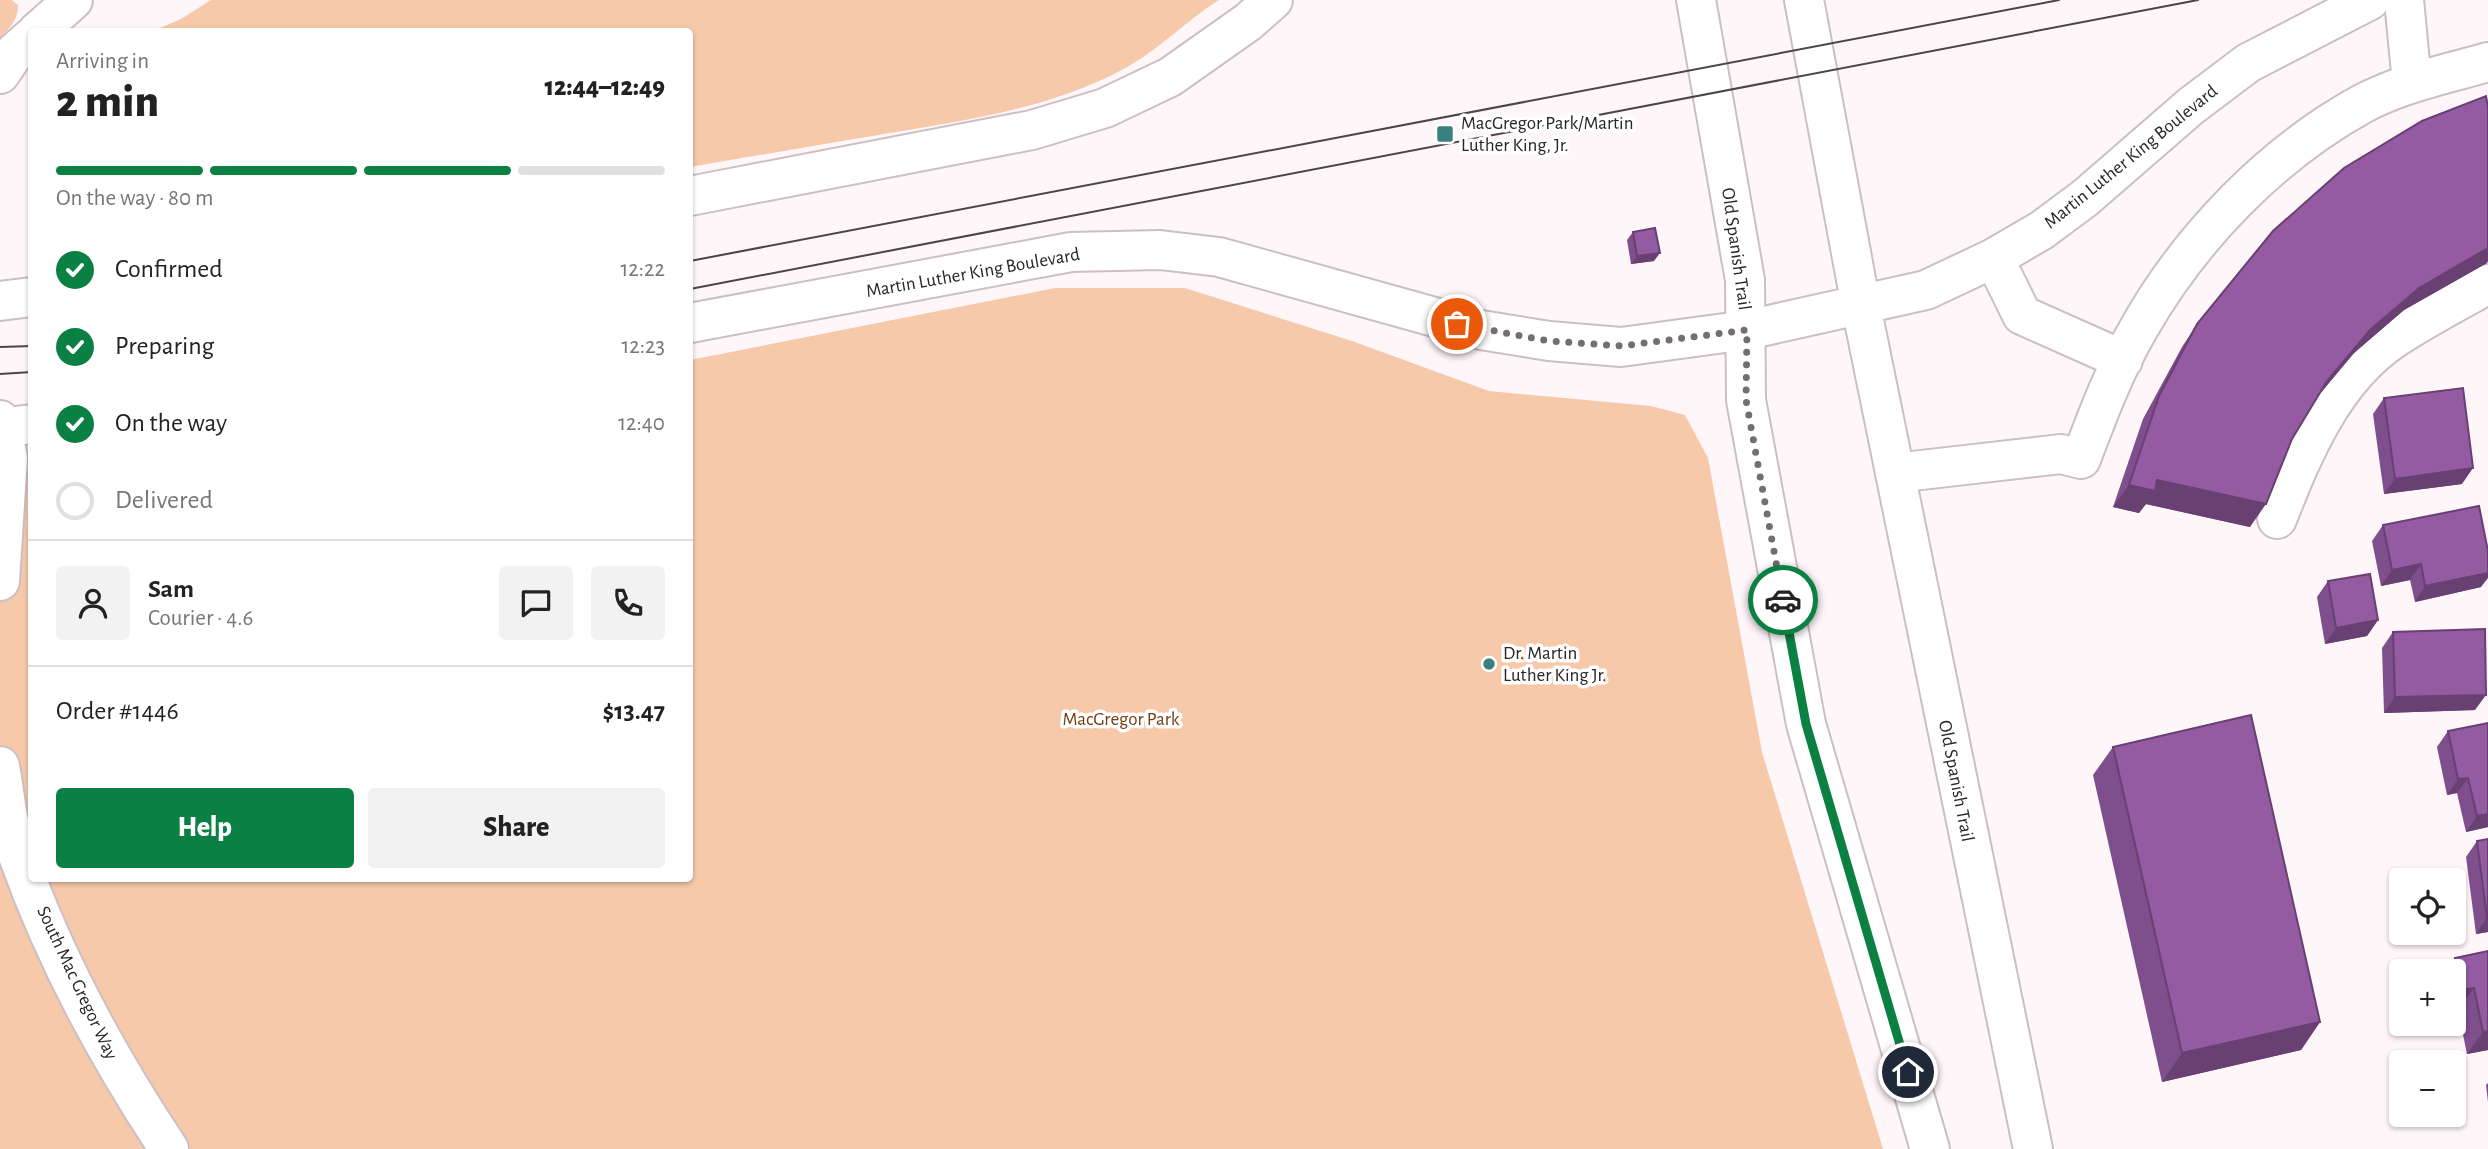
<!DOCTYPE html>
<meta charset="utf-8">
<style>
body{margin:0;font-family:"Alegreya Sans",sans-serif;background:#f2f2f2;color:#222;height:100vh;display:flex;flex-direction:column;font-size:26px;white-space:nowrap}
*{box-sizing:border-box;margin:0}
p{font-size:23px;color:#767676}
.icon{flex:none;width:38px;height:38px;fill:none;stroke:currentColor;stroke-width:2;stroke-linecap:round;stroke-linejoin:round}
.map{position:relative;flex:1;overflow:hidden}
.sheet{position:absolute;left:28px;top:28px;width:665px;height:854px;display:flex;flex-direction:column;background:#fff;border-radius:7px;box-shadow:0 2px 5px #0004}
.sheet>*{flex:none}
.fabs{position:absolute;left:2389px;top:868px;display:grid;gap:14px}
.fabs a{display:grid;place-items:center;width:77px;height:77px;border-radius:7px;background:#fff;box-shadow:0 2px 5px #0004;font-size:35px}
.pin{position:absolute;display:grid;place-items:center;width:60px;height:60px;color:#fff;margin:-30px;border:4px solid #fff;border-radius:50%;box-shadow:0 2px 7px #0007}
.courier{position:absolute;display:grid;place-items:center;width:70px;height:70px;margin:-35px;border:5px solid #0b8043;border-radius:50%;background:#fff;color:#222;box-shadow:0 2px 9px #0007}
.head em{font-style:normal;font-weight:800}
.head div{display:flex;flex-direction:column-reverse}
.head{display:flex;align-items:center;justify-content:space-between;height:119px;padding:0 28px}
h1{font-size:46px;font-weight:800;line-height:52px}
.bar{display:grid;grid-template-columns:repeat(4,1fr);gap:10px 7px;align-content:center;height:84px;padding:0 28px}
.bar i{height:9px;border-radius:5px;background:#e0e0e0}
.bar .on{background:#0b8043}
.bar p{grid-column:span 4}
.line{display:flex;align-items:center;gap:18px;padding:0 28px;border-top:2px solid #e0e0e0}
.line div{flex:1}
.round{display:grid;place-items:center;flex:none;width:74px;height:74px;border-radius:7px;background:#f2f2f2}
ol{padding:0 28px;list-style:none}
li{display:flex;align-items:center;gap:21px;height:77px}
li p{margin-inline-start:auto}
li .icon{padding:7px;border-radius:50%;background:#0b8043;color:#fff;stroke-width:4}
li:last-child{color:#767676}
li i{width:38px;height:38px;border:4px solid #e0e0e0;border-radius:50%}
.action{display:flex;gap:14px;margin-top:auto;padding:14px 28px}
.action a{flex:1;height:80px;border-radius:7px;background:#0b8043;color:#fff;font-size:28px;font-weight:800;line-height:80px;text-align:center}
.action a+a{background:#f2f2f2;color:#222}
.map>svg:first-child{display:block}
</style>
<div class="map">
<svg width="2488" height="1149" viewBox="0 0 2488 1149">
<rect width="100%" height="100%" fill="#fff6fa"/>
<!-- green -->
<path fill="#f7c9ab" d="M0,0H12L18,5C18,21 10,27 0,38Z
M211,0H1219C1187,20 1162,47 1129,66C1055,108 967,120 884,134C819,145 754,156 690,167V32L153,31L181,19Z
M1055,288H1185L1352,341L1489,391L1651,406L1685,415L1708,458L1762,752L1883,1149H0V464L31,462L32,878H690V360Z"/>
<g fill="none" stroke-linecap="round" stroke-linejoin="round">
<!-- minor casing -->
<g stroke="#ccbfc4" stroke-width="42">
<path id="minor" d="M2404,0L2412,83
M37,32L73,0
M0,74L15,52L32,37
M1994,258L2022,315L2123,360
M0,420L8,458L0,581
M1895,473L2061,454L2081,459C2098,414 2115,369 2139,328C2190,238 2271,154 2362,104C2401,83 2446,74 2488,62
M2277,519C2303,453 2333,379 2395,338C2425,318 2457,302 2488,284
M0,766C5,793 7,824 16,850C53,956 107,1056 169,1149"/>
</g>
<!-- major casing -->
<g stroke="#ccbfc4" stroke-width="42">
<path id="major" d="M1696,0L1745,280L1746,400L1806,724L1930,1149
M1804,0L1861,306L2033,1149
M690,196L1032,130L1105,108L1170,77L1248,22L1273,0
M0,301L32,297
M690,323L1071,252L1160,250L1219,257L1481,330L1549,341L1621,347L1747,330L1926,290L1994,258L2042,230L2085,198L2191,106L2248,63L2370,0
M0,428L32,424"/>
</g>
<!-- minor -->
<use href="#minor" stroke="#fff" stroke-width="38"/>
<!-- major -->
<use href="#major" stroke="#fff" stroke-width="38"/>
<!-- tram -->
<path stroke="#4b4548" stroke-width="2" d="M690,261L2059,0
M690,289L2198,0
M0,347L32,346
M0,374L32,372"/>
</g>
<!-- wall -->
<path fill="#7f4e8c" d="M1633,232L1654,261L1631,264L1627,240Z
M2487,263L2404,310L2354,353L2319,395L2292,439L2250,527L2146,504L2139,513L2113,507L2143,419L2182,347L2197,324Z
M2384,398L2462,484L2384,494L2373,414Z
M2383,525L2481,587L2415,602L2410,580L2381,586L2372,541Z
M2328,581L2378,620L2367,636L2325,644L2317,597Z
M2393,632L2475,710L2384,713L2382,648Z
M2488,723V827L2466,832L2457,793L2447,795L2437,747L2448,731Z
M2113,747L2320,1022L2301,1050L2162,1082L2093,775Z
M2488,839V932L2476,934L2466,857L2477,841Z
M2488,951V1050L2467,1054L2458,1010L2454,1011V971H2446L2455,958Z
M2488,1083V1102L2486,1085Z"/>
<!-- shaded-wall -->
<path fill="#684072" d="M2488,248V261L2487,263L2404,310L2354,353L2312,403L2327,381L2370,330L2419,288Z
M1660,253L1654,261L1631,264L1637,256Z
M2473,468L2462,484L2384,494L2395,479Z
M2157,480L2266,504L2250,527L2146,504L2139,513L2113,507L2129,485Z
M2421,564L2410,580L2381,586L2392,570Z
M2488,573V578L2481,587L2415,602L2425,586Z
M2378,620L2367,636L2325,644L2336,628Z
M2486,695L2475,710L2384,713L2395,697Z
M2468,778L2457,793L2447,795L2458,779Z
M2488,814V827L2466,832L2477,816Z
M2487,918H2488V932L2476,934Z
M2474,988L2458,1010L2454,1011V1001L2461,990Z
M2320,1022L2301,1050L2162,1082L2182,1053Z
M2488,1031V1050L2467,1054L2483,1032Z"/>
<!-- building -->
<path fill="#945ba3" stroke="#684072" stroke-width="2" d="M2486,96L2488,107V248L2419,288L2370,330L2327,381L2292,439L2266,504L2157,480L2155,491L2129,485L2159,396L2197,324L2273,231L2344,168L2422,121Z
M1655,228L1660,253L1637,256L1633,232Z
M2463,388L2473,468L2395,479L2384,398Z
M2479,506L2488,551V573L2425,586L2421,564L2392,570L2383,525Z
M2370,574L2378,620L2336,628L2328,581Z
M2485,629L2486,695L2395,697L2393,632Z
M2251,715L2320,1022L2182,1053L2113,747Z
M2488,723V814L2477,816L2468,778L2458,779L2448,731Z
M2488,839V918H2487L2477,841Z
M2488,951V1031L2483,1032L2474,988L2461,990L2455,958Z"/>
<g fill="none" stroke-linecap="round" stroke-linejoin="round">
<!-- done -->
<path stroke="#746e70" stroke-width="7" stroke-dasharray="0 12.6" d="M1457,324L1549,341L1621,346L1747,330L1746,400L1783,600"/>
<!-- route -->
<path stroke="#0b8043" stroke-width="9" d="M1783,600L1806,724L1908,1072"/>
</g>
<!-- markers -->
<g fill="#39817e" stroke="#fff" stroke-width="2.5">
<rect x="1436" y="125" width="18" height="18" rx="3.5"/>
<circle cx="1489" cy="664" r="7"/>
</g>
<g text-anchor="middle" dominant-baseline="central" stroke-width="7" stroke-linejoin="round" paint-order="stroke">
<!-- poi labels -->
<g font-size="19" fill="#292426" stroke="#fff" text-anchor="start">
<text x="1461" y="123">MacGregor Park/Martin<tspan x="1461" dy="22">Luther King, Jr.</tspan></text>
<text x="1503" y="653">Dr. Martin<tspan x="1503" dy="22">Luther King Jr.</tspan></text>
</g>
<!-- street labels -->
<g font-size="19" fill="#292426" stroke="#fff">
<text transform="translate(2131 157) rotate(-39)">Martin Luther King Boulevard</text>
<text transform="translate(1736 249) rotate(82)">Old Spanish Trail</text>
<text transform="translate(973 273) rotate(-10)">Martin Luther King Boulevard</text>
<text transform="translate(1956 781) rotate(79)">Old Spanish Trail</text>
<text transform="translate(77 983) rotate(65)">South Mac Gregor Way</text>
</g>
<!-- park labels -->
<g font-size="19" fill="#723d11" stroke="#fff">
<text x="1121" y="719">MacGregor Park</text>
</g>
</g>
</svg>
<div class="fabs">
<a><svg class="icon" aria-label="locate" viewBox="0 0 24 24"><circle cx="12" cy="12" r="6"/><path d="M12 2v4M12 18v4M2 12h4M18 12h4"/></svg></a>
<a>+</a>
<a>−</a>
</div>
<div class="pin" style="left:1457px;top:324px;background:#ea580c"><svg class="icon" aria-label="bag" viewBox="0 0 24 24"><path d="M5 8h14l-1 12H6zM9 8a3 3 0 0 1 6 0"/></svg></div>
<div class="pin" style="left:1908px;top:1072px;background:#1f2937"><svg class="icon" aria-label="home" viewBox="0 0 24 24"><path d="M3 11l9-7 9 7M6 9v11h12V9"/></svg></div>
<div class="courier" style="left:1783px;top:600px"><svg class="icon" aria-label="car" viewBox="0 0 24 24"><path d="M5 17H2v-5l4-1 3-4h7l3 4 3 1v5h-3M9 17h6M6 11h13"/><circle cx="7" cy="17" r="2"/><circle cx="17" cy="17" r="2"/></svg></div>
<section class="sheet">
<div class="head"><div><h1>2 min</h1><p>Arriving in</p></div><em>12:44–12:49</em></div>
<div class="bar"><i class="on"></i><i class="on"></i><i class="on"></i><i></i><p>On the way · 80 m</p></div>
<ol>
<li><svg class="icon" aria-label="check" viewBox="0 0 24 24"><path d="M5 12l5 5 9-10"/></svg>Confirmed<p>12:22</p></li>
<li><svg class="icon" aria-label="check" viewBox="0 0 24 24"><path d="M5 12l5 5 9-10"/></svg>Preparing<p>12:23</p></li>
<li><svg class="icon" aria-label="check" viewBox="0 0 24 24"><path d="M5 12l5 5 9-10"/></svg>On the way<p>12:40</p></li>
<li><i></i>Delivered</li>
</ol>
<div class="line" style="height:126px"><a class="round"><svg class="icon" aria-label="person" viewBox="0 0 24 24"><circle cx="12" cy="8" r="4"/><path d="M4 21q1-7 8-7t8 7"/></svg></a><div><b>Sam</b><p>Courier · 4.6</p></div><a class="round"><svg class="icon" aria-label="chat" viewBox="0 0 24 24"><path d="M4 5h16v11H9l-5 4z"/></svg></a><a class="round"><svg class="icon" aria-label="phone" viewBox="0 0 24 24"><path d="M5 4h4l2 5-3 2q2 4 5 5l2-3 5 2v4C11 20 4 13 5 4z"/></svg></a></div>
<div class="line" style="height:91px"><div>Order #1446</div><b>$13.47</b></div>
<div class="action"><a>Help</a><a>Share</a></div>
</section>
</div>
